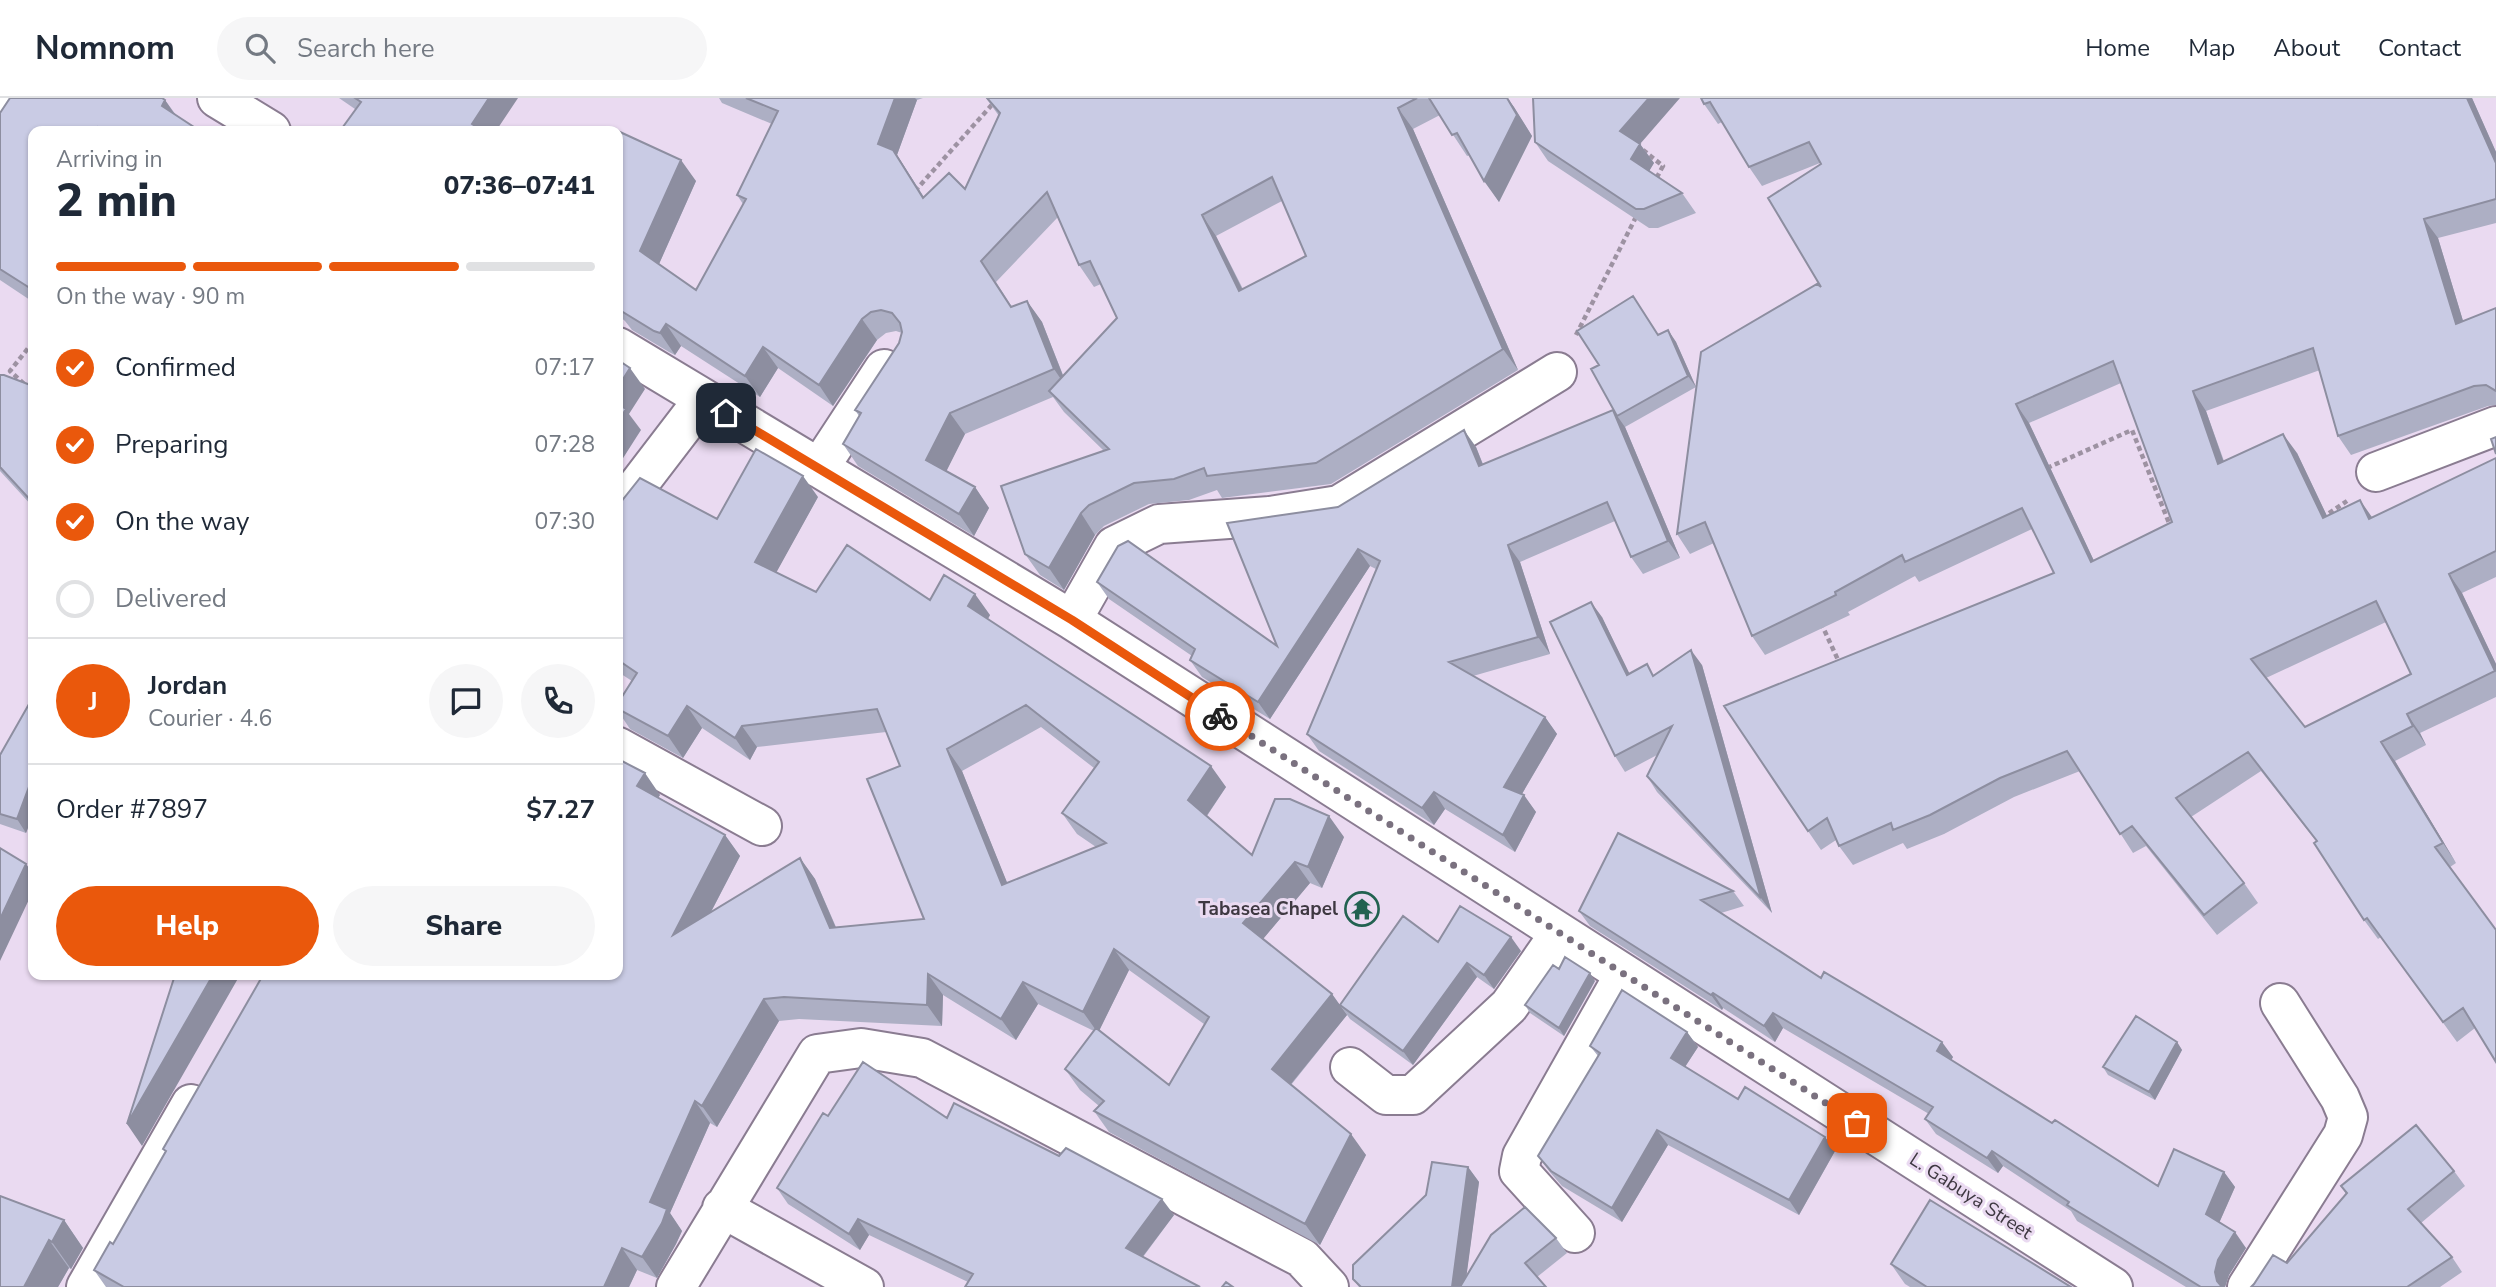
<!DOCTYPE html>
<meta charset="utf-8">
<style>
body{margin:0;font-family:"Nunito Sans",sans-serif;background:#f6f6f7;color:#1f2937;height:100vh;display:flex;flex-direction:column;font-size:26px;white-space:nowrap}
*{box-sizing:border-box;margin:0}
p{font-size:23px;color:#747a83}
.icon{flex:none;width:38px;height:38px;fill:none;stroke:currentColor;stroke-width:2;stroke-linecap:round;stroke-linejoin:round}
.map{position:relative;flex:1;overflow:hidden}
.drawer{position:absolute;left:28px;top:28px;width:595px;height:854px;display:flex;flex-direction:column;background:#fff;border-radius:14px;box-shadow:0 2px 5px #0004}
.drawer>*{flex:none}
.pin{position:absolute;display:grid;place-items:center;width:60px;height:60px;color:#fff;margin:-30px;border-radius:14px;box-shadow:0 4px 10px #0006}
.courier{position:absolute;display:grid;place-items:center;width:70px;height:70px;margin:-35px;border:5px solid #ea580c;border-radius:50%;background:#fff;color:#222;box-shadow:0 2px 9px #0007}
.overview em{font-style:normal;font-weight:800}
.overview div{display:flex;flex-direction:column-reverse}
.overview{display:flex;align-items:center;justify-content:space-between;height:119px;padding:0 28px}
h1{font-size:46px;font-weight:800;line-height:52px}
.bar{display:grid;grid-template-columns:repeat(4,1fr);gap:10px 7px;align-content:center;height:84px;padding:0 28px}
.bar i{height:9px;border-radius:5px;background:#e0e1e3}
.bar .active{background:#ea580c}
.bar p{grid-column:span 4}
.line{display:flex;align-items:center;gap:18px;padding:0 28px;border-top:2px solid #e0e1e3}
.line div{flex:1}
.round{display:grid;place-items:center;flex:none;width:74px;height:74px;border-radius:37px;background:#f6f6f7}
ol{padding:0 28px;list-style:none}
li{display:flex;align-items:center;gap:21px;height:77px}
li p{margin-inline-start:auto}
li .icon{padding:7px;border-radius:50%;background:#ea580c;color:#fff;stroke-width:4}
li:last-child{color:#747a83}
li i{width:38px;height:38px;border:4px solid #e0e1e3;border-radius:50%}
.action{display:flex;gap:14px;margin-top:auto;padding:14px 28px}
.action a{flex:1;height:80px;border-radius:42px;background:#ea580c;color:#fff;font-size:28px;font-weight:800;line-height:80px;text-align:center}
.action a+a{background:#f6f6f7;color:#1f2937}
header{display:flex;align-items:center;gap:42px;box-sizing:border-box;height:98px;padding:0 35px;background:#fff;border-bottom:2px solid #e0e1e3}
header strong{font-size:33px}
nav{display:flex;gap:38px;margin-inline-start:auto;font-size:24px}
.search{width:490px;height:63px;background:#f6f6f7;display:flex;align-items:center;gap:18px;box-sizing:border-box;padding:0 24px;border-radius:38px;color:#747a83;font-size:26px}
.map>svg:first-child{display:block}
</style>
<header>
<strong>Nomnom</strong>
<div class="search"><svg class="icon" aria-label="search" viewBox="0 0 24 24"><circle cx="10" cy="10" r="6"/><path d="M15 15l6 6"/></svg>Search here</div>
<nav><a>Home</a><a>Map</a><a>About</a><a>Contact</a></nav>
</header>
<div class="map">
<svg width="2496" height="1189" viewBox="0 0 2496 1189">
<rect width="100%" height="100%" fill="#eadaf1"/>
<g fill="none" stroke-linecap="round" stroke-linejoin="round">
<!-- minor casing -->
<g stroke="#8a7c91" stroke-width="42">
<path id="minor" d="M217,0L271,33
M0,1L2,2
M618,249L1072,522L2113,1189
M819,370L884,271
M2376,374L2496,328
M618,413L703,302
M1072,522L1114,448L1159,426L1270,418L1339,407L1557,274
M618,649L762,728
M1350,969L1386,997H1413L1509,908L1560,835
M722,1110L864,1189
M1575,1135L1519,1073L1522,1058L1624,877
M86,1189L191,1006
M676,1189L817,956L861,950L922,960L1302,1160L1329,1189
M2247,1189L2343,1037L2348,1019L2340,1000L2280,905"/>
</g>
<!-- path -->
<path stroke="#9d92a2" stroke-width="4.5" stroke-dasharray="5 3.5" stroke-linecap="butt" d="M1643,52L1663,68L1656,81
M915,93L998,0
M1576,237L1637,117
M33,244L10,273L33,294
M2047,370L2132,332L2171,430
M2322,420L2347,403
M1821,525L1839,564"/>
<!-- minor -->
<use href="#minor" stroke="#fff" stroke-width="38"/>
</g>
<!-- wall -->
<path fill="#adafc4" fill-rule="evenodd" d="M339,0H518L355,11Z
M719,0H923L917,2L897,57L924,99L965,91L999,18L986,0H1508L1532,38L1499,104L1470,57L1467,58L1440,17L1413,31L1518,272L1331,386L1222,400L1217,392L1189,402L1149,406L1104,428L1095,437L1064,492L1040,477L1025,456L1104,353L1064,314L1053,299L965,336L946,373L975,389L989,410L974,438L858,368L843,346L859,318L855,312L899,245L902,235L896,233L886,235L877,242L833,308L778,270L760,299L681,248L675,257L669,254L632,232L625,223L618,217V41L696,83L659,166L696,192L743,106L737,97L772,26L722,5ZM1282,103L1306,158L1243,191L1216,138ZM1058,119L1079,167L1094,189L1101,186L1117,220L1063,277L1042,224L1027,203L1012,209L996,184Z
M1701,0H2472L2496,54V125L2438,140L2463,223L2496,210V307L2488,308L2351,357L2338,338L2320,272L2206,313L2224,363L2297,355L2327,418L2373,420L2496,360V479L2462,495L2496,566V599L2420,635L2426,647L2395,663L2456,765L2450,769L2475,930L2457,944L2381,839L2378,841L2364,822L2316,743L2261,673L2191,719L2244,785L2258,805L2217,837L2146,748L2133,755L2080,673L2014,699L1944,736L1907,751L1903,745L1853,767L1839,748L1836,742L1821,752L1808,733L2054,475L2032,431L1919,484L1915,478L1848,514L1850,517L1765,557L1752,538L1714,445L1690,456L1677,436L1821,189V66L1820,65L1762,88L1749,69L1722,24L1718,26L1704,6ZM2121,285L2172,424L2094,463L2029,325ZM2386,524L2411,576L2305,629L2266,580Z
M165,2L176,17L200,33H33V204L0,182V15Z
M1535,44L1640,46L1654,65L1649,73L1682,95L1696,115L1658,130H1649L1548,63Z
M1633,198L1658,237L1668,232L1676,244L1696,289L1625,329L1680,460L1643,476L1631,459L1615,423L1520,464L1550,556L1473,578L1545,619L1557,636L1522,696L1536,714L1515,754L1445,711L1434,727L1319,653L1307,636L1376,471L1370,468L1270,621L1202,579L1190,562L1192,558L1109,501L1097,484L1277,548L1338,409L1476,349L1483,366L1617,318L1599,267Z
M0,277L33,288V409L0,373Z
M818,399L776,474L816,494L930,502L990,517L988,521L1226,689L1207,718L1252,757L1344,739L1322,790L1310,785L1263,841L1332,896L1347,917L1291,987L1366,1057L1320,1147L1109,1034L1094,1013L1099,1008L1080,992L1065,971L1094,933L1038,906L1016,942L943,897L942,928L799,921L779,923L717,1029L710,1025L670,1115L682,1133L676,1146L657,1180L637,1172L629,1189H106L94,1172L113,1146L165,1054L163,1051L618,661L660,697L658,699L725,737L740,758L711,814L800,760L815,781L836,829L924,821L900,668L886,634L757,649L750,662L702,630L683,660L630,631L618,613V605L632,583L618,574V407L717,421ZM1041,629L1094,670L1062,715L1077,736L1096,749L1007,785L962,673ZM1129,872L1204,926L1169,987L1099,933Z
M1602,519L1629,576L1654,577L1702,567L1772,815L1657,694L1647,678L1657,657L1625,674L1615,658Z
M33,599V717L26,735L0,726V657Z
M1733,793L1744,808L1721,815L1821,880L1953,959L1951,962L2052,1025L2158,1088L2224,1074L2235,1089L2219,1125L2246,1150L2229,1177L2225,1189H2186L2077,1123L2071,1113L2003,1068L1998,1075L1936,1036L1925,1021L1929,1016L1783,930L1775,944L1723,910L1722,912L1590,828L1579,813Z
M1438,844L1521,853L1494,891L1477,879L1413,967L1350,921L1340,907Z
M1595,883L1564,938L1530,915L1525,907Z
M1687,934L1698,949L1685,969L1738,1001L1825,1039L1835,1053L1799,1117L1668,1047L1622,1124L1562,1088L1549,1073L1538,1058L1598,958L1590,948Z
M2177,944L2182,952L2155,1002L2108,977L2103,969Z
M828,1018L947,1020L1174,1117L1143,1159L968,1184L869,1137L860,1152L788,1106L777,1090Z
M1468,1069L1479,1084L1466,1179L1556,1140L1567,1155L1537,1179L1546,1189H1359L1353,1181Z
M2454,1073L2465,1088L2421,1125L2452,1159L2462,1174L2440,1189H2251L2287,1165L2346,1096L2341,1088Z
M64,1122L83,1150L71,1171L69,1170L58,1189H0Z
M1891,1166L2071,1189H1910L1905,1186Z"/>
<!-- shaded-wall -->
<path fill="#8d8ea0" d="M489,0H518L496,33H477L472,26Z
M895,0H915L917,2L897,57L938,122L878,46Z
M1507,0L1514,9L1532,38L1499,104L1484,83Z
M1649,0H1680L1634,53L1620,33Z
M2467,0H2472L2496,54V65Z
M165,2L180,24L162,8Z
M1398,10L1413,31L1518,272L1503,251Z
M1640,46L1654,65L1645,80L1631,61Z
M681,62L696,83L655,175L640,153Z
M1202,117L1216,138L1254,215L1239,193Z
M2424,121L2438,140L2470,246L2456,226Z
M1027,203L1042,224L1069,293L1054,271Z
M862,221L877,242L833,308L819,287Z
M666,226L681,248L675,257L660,235Z
M1668,232L1676,244L1696,289L1688,278Z
M763,249L778,270L760,299L745,278Z
M630,270L645,291L629,316L641,332L618,368V289Z
M2193,293L2206,313L2231,385L2218,366Z
M2016,306L2029,325L2104,484L2091,464Z
M1613,312L1625,329L1680,460L1668,443Z
M950,315L965,336L941,384L926,362Z
M1464,332L1476,349L1490,385L1479,368Z
M2283,336L2297,355L2337,439L2323,420Z
M803,378L818,399L770,486L755,464Z
M975,389L989,410L974,438L959,416Z
M2360,402L2374,422L2369,421Z
M1081,415L1095,437L1064,492L1049,470Z
M1508,447L1520,464L1550,556L1538,539Z
M1358,451L1370,468L1270,621L1258,604Z
M2449,476L2462,495L2496,566V574Z
M975,496L990,517L983,529L968,508Z
M1591,504L1602,519L1638,593L1627,577Z
M1691,552L1702,567L1772,815L1761,800Z
M687,608L702,630L683,660L668,638Z
M2407,616L2420,635L2426,647L2413,628Z
M1545,619L1557,636L1516,706L1504,689Z
M742,628L757,649L750,662L735,640Z
M2381,644L2395,663L2456,765L2443,745Z
M947,651L962,673L1017,809L1002,787Z
M1211,668L1226,689L1203,723L1188,702Z
M645,675L660,697L652,709L637,688Z
M33,678V717L26,735L17,721Z
M1434,694L1445,711L1434,727L1422,710Z
M1524,697L1536,714L1515,754L1503,737Z
M1329,718L1344,739L1322,790L1308,769Z
M725,737L740,758L688,858L673,837Z
M800,760L815,781L845,851L830,830Z
M1295,764L1310,785L1258,847L1243,825Z
M26,766L33,775V793L0,863V821Z
M1511,839L1521,853L1494,891L1484,877Z
M1114,851L1129,872L1098,935L1083,914Z
M1467,865L1477,879L1413,967L1403,953Z
M1590,875L1595,883L1564,938L1559,930Z
M928,876L943,897L942,928L927,907Z
M213,877H240L142,1048L127,1026Z
M1023,884L1038,906L1016,942L1001,921Z
M1713,895L1723,910L1722,912L1711,897Z
M1332,896L1347,917L1286,992L1272,971Z
M764,901L779,923L717,1029L702,1008Z
M1773,915L1783,930L1775,944L1764,928Z
M1687,934L1698,949L1681,975L1671,960Z
M1942,944L1953,959L1948,968L1937,953Z
M2177,944L2182,952L2155,1002L2149,994Z
M695,1003L710,1025L670,1115L682,1133L676,1146L657,1180L642,1159L650,1104Z
M1657,1032L1668,1047L1622,1124L1612,1110Z
M1351,1036L1366,1057L1320,1147L1305,1126Z
M1825,1039L1835,1053L1799,1117L1789,1102Z
M1992,1053L2003,1068L1998,1075L1987,1060Z
M1468,1069L1479,1084L1465,1189H1452Z
M2224,1074L2235,1089L2216,1132L2206,1116Z
M1162,1101L1174,1117L1137,1166L1126,1150Z
M858,1121L869,1137L860,1152L849,1136Z
M64,1122L83,1150L71,1171L52,1144Z
M2235,1134L2246,1150L2229,1177L2225,1189H2221L2217,1183L2215,1174L2218,1162Z
M49,1142L69,1170L58,1189H24Z
M622,1150L637,1172L629,1189H604Z"/>
<!-- building -->
<path fill="#c9cbe4" stroke="#8d8ea0" stroke-width="2" fill-rule="evenodd" d="M10,0H162L165,2L162,8L200,33H105L98,29L95,33H33V192L0,171V15Z
M355,0H489L472,26L483,33H340L361,4Z
M746,0H895L878,46L893,52L923,100L949,75L965,91L1000,15L987,0H1417L1398,10L1503,251L1316,365L1207,378L1204,370L1174,381L1134,385L1089,407L1081,415L1049,470L1025,456L1001,388L1109,351L1049,293L1117,220L1090,163L1079,167L1047,94L981,163L1011,209L1027,203L1054,271L950,315L926,362L975,389L959,416L843,346L861,315L855,312L899,245L902,234L900,225L892,215L881,212L871,214L862,221L819,287L763,249L745,278L666,226L660,235L654,233L618,211V41L620,34L681,62L640,153L696,192L746,101L737,97L778,13ZM1272,79L1306,158L1239,193L1202,117Z
M1429,0H1507L1517,17L1484,83L1457,35L1452,37Z
M1533,0H1649L1620,33L1640,46L1631,61L1682,95L1644,111H1636L1535,44Z
M1701,0H2467L2496,65V101L2424,121L2456,226L2496,210V293L2486,287L2474,288L2338,338L2313,250L2193,293L2218,366L2283,336L2323,420L2360,402L2369,421L2496,360V453L2449,476L2495,573L2407,616L2413,628L2381,644L2443,745L2435,749L2496,832V964L2463,910L2443,924L2367,820L2364,822L2314,745L2317,743L2248,654L2176,700L2244,785L2204,817L2132,728L2120,736L2067,653L2000,680L1930,717L1893,732L1891,725L1839,748L1827,720L1808,733L1724,608L2054,475L2022,410L1905,464L1902,457L1835,494L1836,497L1752,538L1705,424L1677,436L1701,254L1817,186L1821,189L1768,100L1821,66L1809,44L1749,69L1710,4L1704,6ZM2113,263L2172,424L2091,464L2016,306ZM2376,503L2411,576L2305,629L2251,561Z
M1633,198L1658,237L1668,232L1688,278L1617,318L1591,271L1599,267L1577,233Z
M618,262L630,270L618,289Z
M0,277H4L33,288V405L0,369Z
M618,306L626,311L618,324Z
M1613,312L1668,443L1631,459L1607,404L1508,447L1538,539L1449,564L1545,619L1504,689L1524,697L1503,737L1434,694L1422,710L1307,636L1380,463L1358,451L1258,604L1190,562L1195,551L1097,484L1118,448L1128,443L1277,548L1227,425L1338,409L1464,332L1479,368Z
M2496,339V356L2491,341Z
M756,351L803,378L755,464L816,494L847,447L930,502L944,477L975,496L968,508L1211,668L1188,702L1252,757L1275,701H1290L1329,718L1308,769L1295,764L1243,825L1332,896L1272,971L1351,1036L1305,1126L1094,1013L1104,1003L1065,971L1096,930L1169,987L1209,919L1114,851L1083,914L1023,884L1001,921L928,876L927,907L784,899L764,901L702,1008L695,1003L650,1104L667,1111L662,1125L642,1159L622,1150L604,1189H124L94,1172L110,1144L113,1146L166,1053L163,1051L263,877H618V661L645,675L637,688L725,737L673,837L800,760L830,830L924,821L867,681L900,668L877,611L742,628L735,640L687,608L668,638L618,611V605L637,575L618,562V407L620,405L640,380L717,421ZM1026,607L1099,664L1062,715L1106,745L1002,787L947,651Z
M1591,504L1627,577L1647,566L1653,578L1691,552L1761,800L1647,678L1672,628L1615,658L1550,524Z
M33,599V678L17,721L0,716V657Z
M1618,735L1733,793L1701,802L1821,880L1824,874L1942,944L1937,953L2052,1025L2055,1022L2158,1088L2174,1051L2224,1074L2206,1116L2235,1134L2218,1162L2215,1174L2217,1183L2222,1189H2201L2067,1107L2069,1104L1992,1053L1987,1060L1925,1021L1933,1009L1773,915L1764,928L1713,895L1711,897L1579,813Z
M0,750L26,766L0,821Z
M1460,808L1511,839L1484,877L1467,865L1403,953L1340,907L1403,818L1438,844Z
M1565,859L1590,875L1559,930L1525,907L1553,867L1559,871Z
M175,877H213L127,1026Z
M1622,892L1687,934L1671,960L1738,1001L1745,989L1825,1039L1789,1102L1657,1032L1612,1110L1551,1073L1538,1058L1600,955L1590,948Z
M2136,918L2177,944L2149,994L2103,969Z
M863,964L947,1020L954,1005L1059,1058L1066,1050L1162,1101L1126,1150L1200,1189H965L973,1176L858,1121L849,1136L777,1090L823,1015L828,1018Z
M2416,1027L2454,1073L2408,1111L2452,1159L2407,1189H2251L2254,1186L2273,1157L2287,1165L2347,1095L2341,1088Z
M1432,1064L1468,1069L1452,1189H1361L1353,1181V1167L1426,1097Z
M0,1098L64,1122L52,1144L49,1142L24,1189H0Z
M1930,1102L2071,1189H1927L1891,1166Z
M1525,1109L1556,1140L1525,1165L1546,1189H1460L1491,1137Z
M1226,1184L1233,1189H1222Z"/>
<g fill="none" stroke-linecap="round" stroke-linejoin="round">
<!-- done -->
<path stroke="#7a717f" stroke-width="7" stroke-dasharray="0 12.6" d="M1220,618L1857,1025"/>
<!-- route -->
<path stroke="#ea580c" stroke-width="9" d="M726,315L1072,522L1220,618"/>
</g>
<!-- icons -->
<defs>
<g id="temple-ring" transform="scale(1.75)"><circle r="9.5" fill="#eadaf1" stroke="#226250" stroke-width="1.5"/><path d="M0-6L5-2H3V0L6.5 2.5H4V6H1.5V3h-3V6H-4V2.5H-6.5L-3 0V-2H-5Z" fill="#226250"/></g>
</defs>
<g fill-rule="evenodd">
<use href="#temple-ring" x="1362" y="811"/>
</g>
<g text-anchor="middle" dominant-baseline="central" stroke-width="6" stroke-linejoin="round" paint-order="stroke">
<!-- poi labels -->
<g font-size="19" font-weight="bold" fill="#3e3841" stroke="#eadaf1" text-anchor="end">
<text x="1338" y="811">Tabasea Chapel</text>
</g>
<!-- street labels -->
<g font-size="19" fill="#3e3841" stroke="#eadaf1">
<text transform="translate(1971 1098) rotate(33)">L. Gabuya Street</text>
</g>
</g>
</svg>
<div class="pin" style="left:1857px;top:1025px;background:#ea580c"><svg class="icon" aria-label="bag" viewBox="0 0 24 24"><path d="M5 8h14l-1 12H6zM9 8a3 3 0 0 1 6 0"/></svg></div>
<div class="pin" style="left:726px;top:315px;background:#1f2937"><svg class="icon" aria-label="home" viewBox="0 0 24 24"><path d="M3 11l9-7 9 7M6 9v11h12V9"/></svg></div>
<div class="courier" style="left:1220px;top:618px"><svg class="icon" aria-label="bike" viewBox="0 0 24 24"><circle cx="6" cy="16" r="4"/><circle cx="18" cy="16" r="4"/><path d="M6 16l4-8h5l3 8M10 8l3 8H6M13 5h3"/></svg></div>
<section class="drawer">
<div class="overview"><div><h1>2 min</h1><p>Arriving in</p></div><em>07:36–07:41</em></div>
<div class="bar"><i class="active"></i><i class="active"></i><i class="active"></i><i></i><p>On the way · 90 m</p></div>
<ol>
<li><svg class="icon" aria-label="check" viewBox="0 0 24 24"><path d="M5 12l5 5 9-10"/></svg>Confirmed<p>07:17</p></li>
<li><svg class="icon" aria-label="check" viewBox="0 0 24 24"><path d="M5 12l5 5 9-10"/></svg>Preparing<p>07:28</p></li>
<li><svg class="icon" aria-label="check" viewBox="0 0 24 24"><path d="M5 12l5 5 9-10"/></svg>On the way<p>07:30</p></li>
<li><i></i>Delivered</li>
</ol>
<div class="line" style="height:126px"><b class="round" style="background:#ea580c;color:#fff">J</b><div><b>Jordan</b><p>Courier · 4.6</p></div><a class="round"><svg class="icon" aria-label="chat" viewBox="0 0 24 24"><path d="M4 5h16v11H9l-5 4z"/></svg></a><a class="round"><svg class="icon" aria-label="phone" viewBox="0 0 24 24"><path d="M5 4h4l2 5-3 2q2 4 5 5l2-3 5 2v4C11 20 4 13 5 4z"/></svg></a></div>
<div class="line" style="height:91px"><div>Order #7897</div><b>$7.27</b></div>
<div class="action"><a>Help</a><a>Share</a></div>
</section>
</div>
